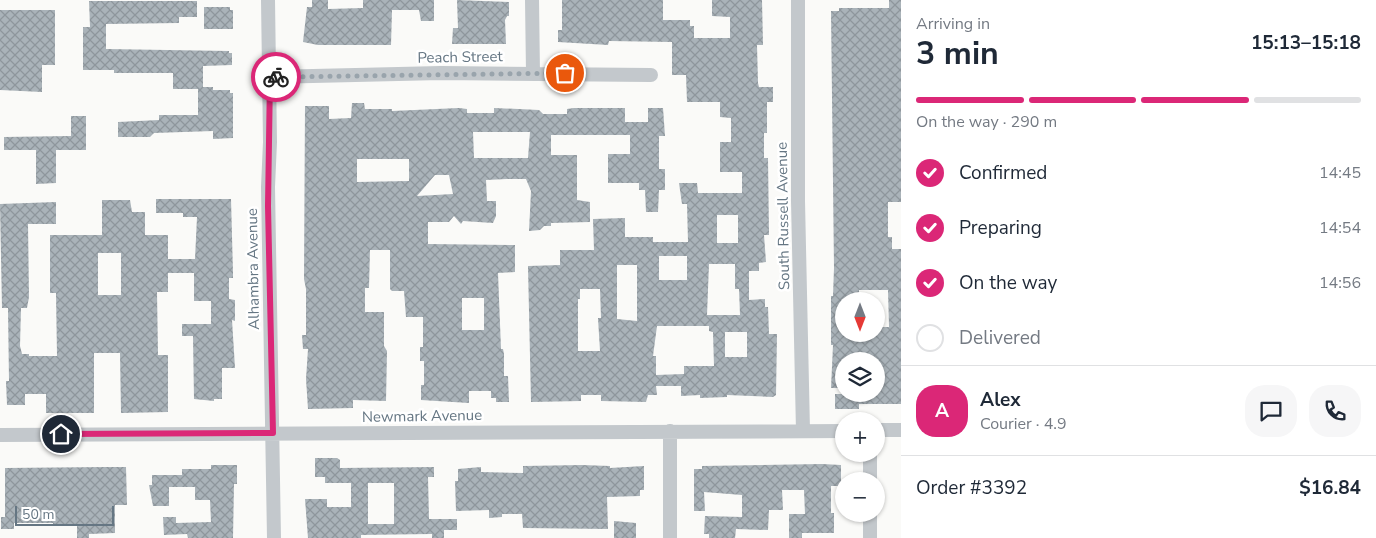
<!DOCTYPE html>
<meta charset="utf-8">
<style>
body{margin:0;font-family:"Nunito Sans",sans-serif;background:#f6f6f7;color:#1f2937;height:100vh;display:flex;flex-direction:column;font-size:19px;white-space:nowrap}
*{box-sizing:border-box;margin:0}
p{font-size:16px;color:#747a83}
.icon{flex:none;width:28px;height:28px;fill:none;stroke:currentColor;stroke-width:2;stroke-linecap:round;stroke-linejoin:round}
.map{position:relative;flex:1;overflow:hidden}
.panel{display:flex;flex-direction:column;background:#fff;width:475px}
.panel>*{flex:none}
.needle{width:32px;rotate:180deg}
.tools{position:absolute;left:835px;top:292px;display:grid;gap:10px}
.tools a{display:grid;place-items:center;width:50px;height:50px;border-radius:50%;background:#fff;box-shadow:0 1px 4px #0004;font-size:25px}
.scale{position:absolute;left:15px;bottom:12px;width:99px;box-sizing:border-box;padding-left:5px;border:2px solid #657683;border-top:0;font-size:14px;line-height:18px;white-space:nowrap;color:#657683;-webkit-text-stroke:4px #fff;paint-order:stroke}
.pin{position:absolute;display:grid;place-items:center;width:42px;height:42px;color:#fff;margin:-21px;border:2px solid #fff;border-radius:50%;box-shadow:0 1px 5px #0007}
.courier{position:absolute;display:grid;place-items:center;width:50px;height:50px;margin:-25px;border:4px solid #db2777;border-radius:50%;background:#fff;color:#222;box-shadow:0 1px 6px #0007}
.headline em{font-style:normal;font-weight:700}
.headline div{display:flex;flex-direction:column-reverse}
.headline{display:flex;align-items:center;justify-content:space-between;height:85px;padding:0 15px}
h1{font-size:32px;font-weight:700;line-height:38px}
.bar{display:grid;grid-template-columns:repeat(4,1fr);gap:8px 5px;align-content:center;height:60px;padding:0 15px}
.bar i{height:6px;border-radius:4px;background:#e0e1e3}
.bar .selected{background:#db2777}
.bar p{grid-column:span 4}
.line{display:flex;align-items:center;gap:12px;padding:0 15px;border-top:1px solid #e0e1e3}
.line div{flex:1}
.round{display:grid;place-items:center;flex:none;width:52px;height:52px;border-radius:20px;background:#f6f6f7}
ol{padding:0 15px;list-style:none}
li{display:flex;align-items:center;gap:15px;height:55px}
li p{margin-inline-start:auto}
li .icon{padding:5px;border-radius:50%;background:#db2777;color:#fff;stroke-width:4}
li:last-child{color:#747a83}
li i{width:28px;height:28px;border:2px solid #e0e1e3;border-radius:50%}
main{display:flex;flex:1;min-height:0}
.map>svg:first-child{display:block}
</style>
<main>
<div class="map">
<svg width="901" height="538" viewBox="0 0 901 538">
<defs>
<pattern id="building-cross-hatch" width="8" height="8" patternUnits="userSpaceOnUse" patternTransform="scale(1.25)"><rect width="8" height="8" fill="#aab3b9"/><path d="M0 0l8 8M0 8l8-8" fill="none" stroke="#8e969c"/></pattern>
</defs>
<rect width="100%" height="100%" fill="#fafaf8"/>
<!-- building -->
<path fill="url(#building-cross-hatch)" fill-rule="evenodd" d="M312,0H328V9L363,8V0H434V21H421L419,10H392L391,45H318L303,42L307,7H312Z
M457,0L509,2V16H507L505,20L506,44H452L453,28H458Z
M562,0H663V20H690V26H694V38H730V17L712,16V0H762L763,45H757L758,83L759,87H773V102H767V133H764V158H768L769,235H764L766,262L759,263V271H749V300L765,299V307H768L769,334H777L776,395L773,397L727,395V397L700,398V395L681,396V386H656L657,395H648L646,402L601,401V395H581V401L531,402L528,266L560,265V250H594L593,219L625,218V237H653V242H688L687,204H682L679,183H697L698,193H742V172H720V142H731V118L720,117V102H687L686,75H672V42L609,41L608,45L558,42V30H562ZM717,215H738V243H717ZM659,256H687V280H659ZM709,264H735V289H739L740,315H707ZM617,265H637V321L617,319ZM580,289H600L601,318H598L600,351H578V299H580ZM657,326H709V331L713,332L714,366H684V374L656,375V356H653ZM725,332H747V357H725Z
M889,0H901V202H888V237H892V249H901V404H859V409H835V394H877V361H844V388H831L833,345H831V296H833L834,268L831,11H839V8H889ZM859,290H888L889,327H879L877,334H844V301H859Z
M89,1H197V17H179V23L106,24V49L229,51V53H232V65L203,66V87H213V90H230V93H233V138L213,139V131L154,133L150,137H118V122L159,120V115H198V89H173V73H114V70H83V27H90Z
M204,7H230V10H233V29H204Z
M0,10H55V65H42V92L0,90Z
M352,103H364L365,109H392V111L459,108L467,109V113H494V108L539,110L543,114H567V109L574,108H625V122H648V108H663L665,136H659V169H665V190H659L658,212H646L645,190H639V183H608V154H630V135H551V155H577V200L590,202V222L551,223V226H544L540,230L529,231L531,191L526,179H507L486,180L487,201H496V216L493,223L463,221L461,224L454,216L449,222H428V244L515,245V272L498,273L501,349H503L504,354V376H508L509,402H496V398H491V391H469V403L421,400V385H424V361H420V347H423V317H406L404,291H392L390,289V250H370L369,288H365V312H384V346L387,351L386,401L353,400V408L308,409L306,379L308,349H303L302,335H306V289L304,279L305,106H329V119L351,118ZM473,132H530L528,158H474ZM357,159H409V181L357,182ZM435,175H449L453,194L417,196ZM462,298H484V330H462Z
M71,116H86V150H56V183L36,184V150H4V137L71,136Z
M156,199H231L233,273V278H229V299L235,300V321L232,320L235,368H222V399H214V401L194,399L193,336H182V324H211V301H194V273H168V292H157L158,355H168V412L121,413L120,353H94V413H46V394H25V405H7L6,381H9L8,308H2L0,204L56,202V224H28L29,297L27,308H21L20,346L22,354H29V356H57L56,293H50V235H102V200H130L132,212H145V235H168V259H195L197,217H183V213H156ZM98,253H121V295H98Z
M315,458H337L340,460V468L434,467V477H428L429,519H457V530H444V538H432V534L361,535V538H308L305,499H327V507H351V483H325V477H315ZM368,483H394V524H368Z
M822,464L841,465V486H831V513H834V533H802V538H789V514H805L804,490H782L783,510H769L768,530L736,529L735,538H709V534H704L705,516L742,517V495L704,492L705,511H694V469H702V466Z
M211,465H237V484H234L233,538H188L187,534L164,535L163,517H176V523L211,522L210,500H195V487H169V506H153L149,485H152V475H182V469H211Z
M582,465L610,466V468L644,466V490H640V496L607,497L608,529L523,528L522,514H502V517L489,518V510L456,511L455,481H458V469L481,467V472L523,473V466Z
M106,467H126L127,505H115V533L89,534V538H77V526H53V523H14V529H1V517H5V468Z
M614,521L636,523V538H614Z"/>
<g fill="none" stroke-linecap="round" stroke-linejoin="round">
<!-- minor -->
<path stroke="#c3c8cc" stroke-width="14" d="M268,0L270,142L268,187L274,538
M532,0L533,73
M798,0V201L803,431
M270,77L441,73L651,75
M876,430H901
M670,431V538
M0,435L844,431
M870,454V481
M870,514V538"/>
</g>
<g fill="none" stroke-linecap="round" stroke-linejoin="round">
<!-- done -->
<path stroke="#99a4ac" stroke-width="5" stroke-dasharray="0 9" d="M276,77L565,73"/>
<!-- route -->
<path stroke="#db2777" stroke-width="6" d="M61,434L273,433L268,206L270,77H276"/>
</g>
<g text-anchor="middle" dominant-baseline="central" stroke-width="5" stroke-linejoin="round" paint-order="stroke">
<!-- street labels -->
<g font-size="15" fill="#657683" stroke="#fff">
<text transform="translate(460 57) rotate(-1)">Peach Street</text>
<text transform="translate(783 216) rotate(-91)">South Russell Avenue</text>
<text transform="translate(253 269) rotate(-91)">Alhambra Avenue</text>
<text transform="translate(422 416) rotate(-1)">Newmark Avenue</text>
</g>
</g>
</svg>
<div class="tools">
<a><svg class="needle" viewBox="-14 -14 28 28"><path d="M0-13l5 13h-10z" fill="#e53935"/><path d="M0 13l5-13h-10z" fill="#747a83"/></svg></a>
<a><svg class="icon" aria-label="layers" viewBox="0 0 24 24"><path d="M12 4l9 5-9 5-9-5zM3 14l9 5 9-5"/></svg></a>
<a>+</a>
<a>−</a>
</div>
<div class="scale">50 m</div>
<div class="pin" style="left:565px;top:73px;background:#ea580c"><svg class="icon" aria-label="bag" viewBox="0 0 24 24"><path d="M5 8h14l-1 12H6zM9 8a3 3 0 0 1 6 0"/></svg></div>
<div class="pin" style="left:61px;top:434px;background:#1f2937"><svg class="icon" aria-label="home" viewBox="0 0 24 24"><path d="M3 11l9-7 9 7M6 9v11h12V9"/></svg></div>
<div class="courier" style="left:276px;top:77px"><svg class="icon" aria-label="bike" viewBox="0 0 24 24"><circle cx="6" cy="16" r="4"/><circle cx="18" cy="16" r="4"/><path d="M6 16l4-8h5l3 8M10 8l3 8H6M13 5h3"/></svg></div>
</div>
<section class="panel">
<div class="headline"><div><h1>3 min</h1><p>Arriving in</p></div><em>15:13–15:18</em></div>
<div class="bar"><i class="selected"></i><i class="selected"></i><i class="selected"></i><i></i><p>On the way · 290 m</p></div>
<ol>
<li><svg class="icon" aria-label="check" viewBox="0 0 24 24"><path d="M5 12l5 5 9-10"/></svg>Confirmed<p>14:45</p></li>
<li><svg class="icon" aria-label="check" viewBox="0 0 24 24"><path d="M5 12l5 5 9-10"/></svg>Preparing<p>14:54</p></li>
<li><svg class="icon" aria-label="check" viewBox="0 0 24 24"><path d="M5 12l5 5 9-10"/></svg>On the way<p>14:56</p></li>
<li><i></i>Delivered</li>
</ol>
<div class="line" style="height:90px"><b class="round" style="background:#db2777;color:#fff">A</b><div><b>Alex</b><p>Courier · 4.9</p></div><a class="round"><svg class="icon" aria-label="chat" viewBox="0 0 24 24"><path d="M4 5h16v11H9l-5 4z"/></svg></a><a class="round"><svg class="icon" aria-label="phone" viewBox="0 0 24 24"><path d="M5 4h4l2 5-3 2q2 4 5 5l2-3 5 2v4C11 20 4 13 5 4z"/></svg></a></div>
<div class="line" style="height:65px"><div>Order #3392</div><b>$16.84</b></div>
</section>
</main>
